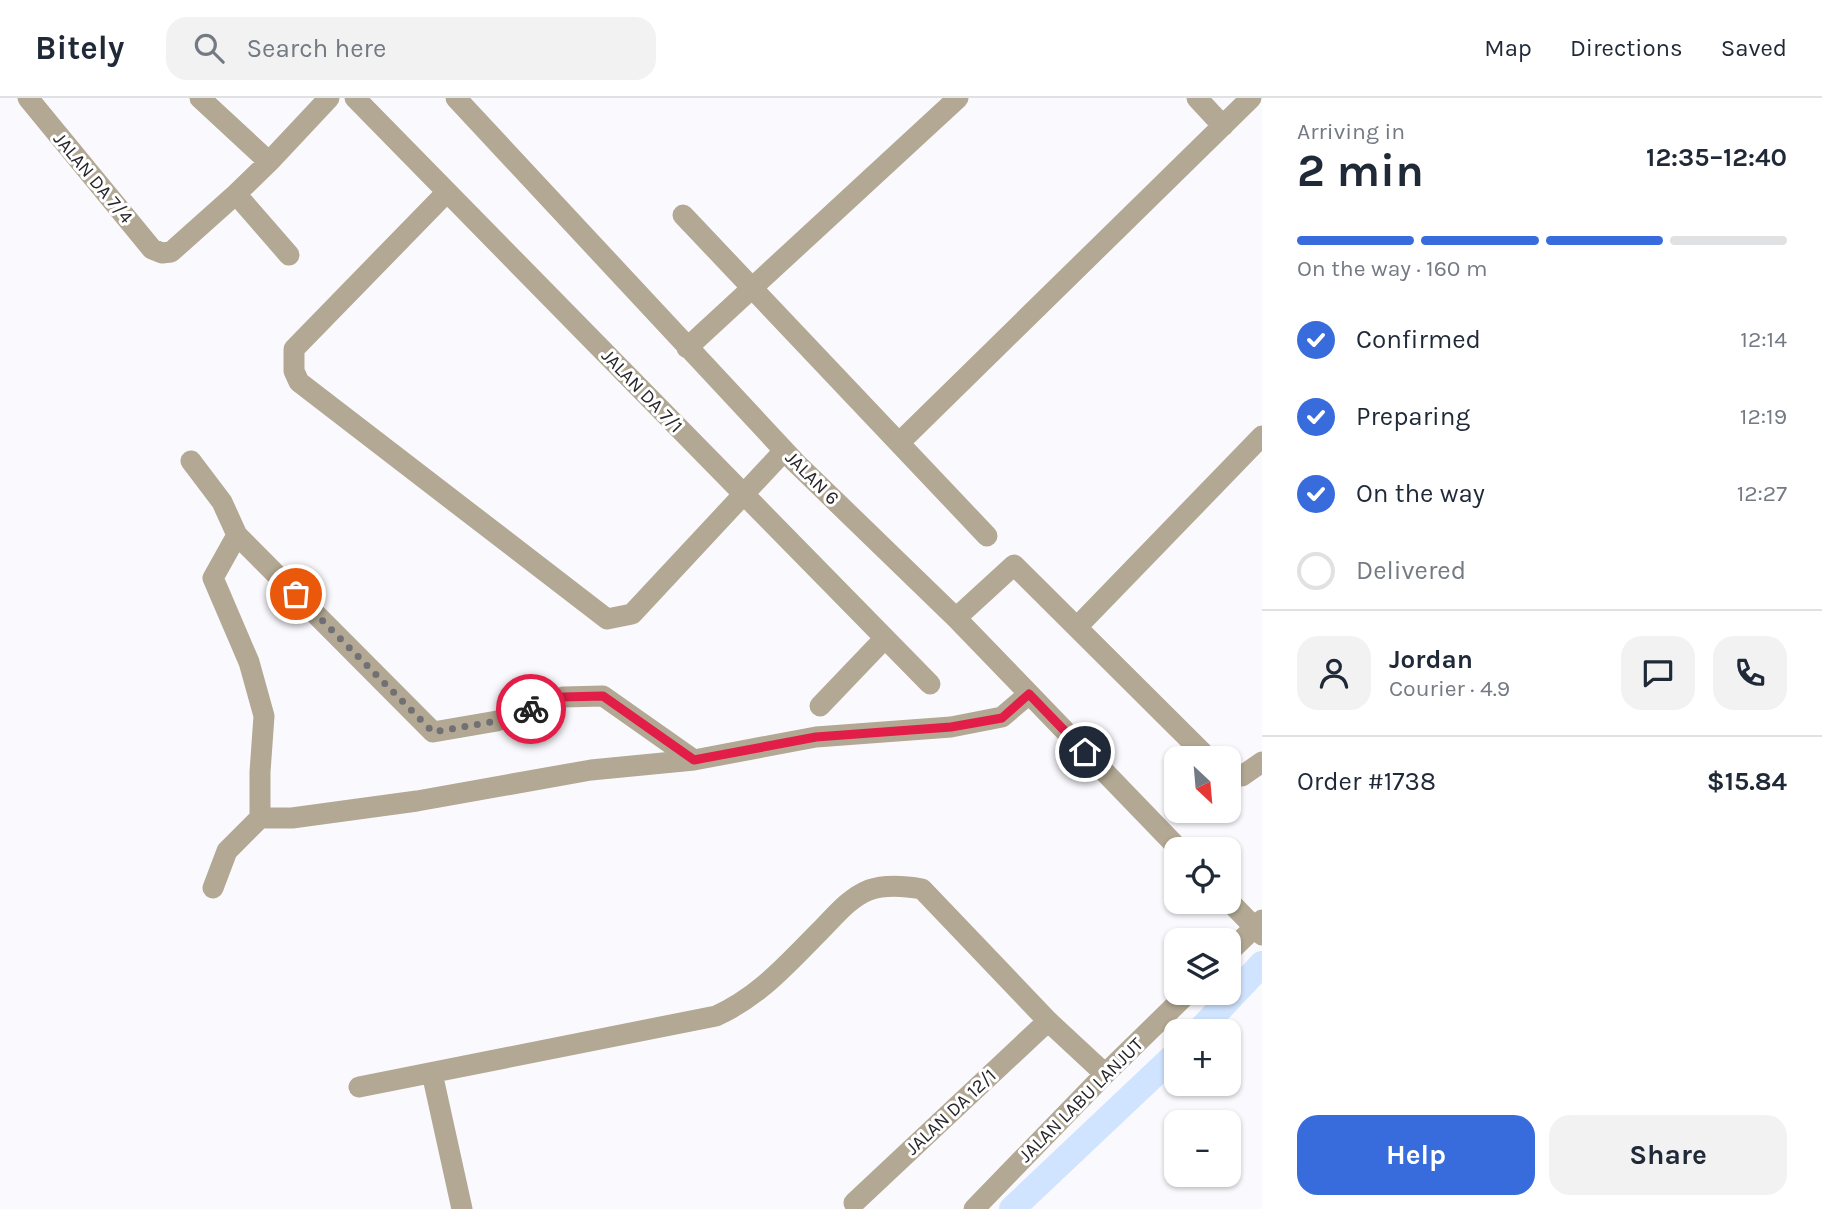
<!DOCTYPE html>
<meta charset="utf-8">
<style>
body{margin:0;font-family:Karla,sans-serif;background:#f2f2f3;color:#1f2937;height:100vh;display:flex;flex-direction:column;font-size:26px;white-space:nowrap}
*{box-sizing:border-box;margin:0}
p{font-size:23px;color:#747a83}
.icon{flex:none;width:38px;height:38px;fill:none;stroke:currentColor;stroke-width:2;stroke-linecap:round;stroke-linejoin:round}
.map{position:relative;flex:1;overflow:hidden}
.drawer{display:flex;flex-direction:column;background:#fff;width:560px}
.drawer>*{flex:none}
.needle{width:46px;rotate:154deg}
.buttons{position:absolute;left:1164px;top:648px;display:grid;gap:14px}
.buttons a{display:grid;place-items:center;width:77px;height:77px;border-radius:14px;background:#fff;box-shadow:0 2px 5px #0004;font-size:35px}
.pin{position:absolute;display:grid;place-items:center;width:60px;height:60px;color:#fff;margin:-30px;border:4px solid #fff;border-radius:50%;box-shadow:0 2px 7px #0007}
.courier{position:absolute;display:grid;place-items:center;width:70px;height:70px;margin:-35px;border:5px solid #e11d48;border-radius:50%;background:#fff;color:#222;box-shadow:0 2px 9px #0007}
.summary em{font-style:normal;font-weight:700}
.summary div{display:flex;flex-direction:column-reverse}
.summary{display:flex;align-items:center;justify-content:space-between;height:119px;padding:0 35px}
h1{font-size:46px;font-weight:700;line-height:52px}
.bar{display:grid;grid-template-columns:repeat(4,1fr);gap:10px 7px;align-content:center;height:84px;padding:0 35px}
.bar i{height:9px;border-radius:5px;background:#e0e1e3}
.bar .on{background:#386cdc}
.bar p{grid-column:span 4}
.line{display:flex;align-items:center;gap:18px;padding:0 35px;border-top:2px solid #e0e1e3}
.line div{flex:1}
.round{display:grid;place-items:center;flex:none;width:74px;height:74px;border-radius:21px;background:#f2f2f3}
ol{padding:0 35px;list-style:none}
li{display:flex;align-items:center;gap:21px;height:77px}
li p{margin-inline-start:auto}
li .icon{padding:7px;border-radius:50%;background:#386cdc;color:#fff;stroke-width:4}
li:last-child{color:#747a83}
li i{width:38px;height:38px;border:4px solid #e0e1e3;border-radius:50%}
.button{display:flex;gap:14px;margin-top:auto;padding:14px 35px}
.button a{flex:1;height:80px;border-radius:21px;background:#386cdc;color:#fff;font-size:28px;font-weight:700;line-height:80px;text-align:center}
.button a+a{background:#f2f2f3;color:#1f2937}
header{display:flex;align-items:center;gap:42px;box-sizing:border-box;height:98px;padding:0 35px;background:#fff;border-bottom:2px solid #e0e1e3}
header strong{font-size:33px}
nav{display:flex;gap:38px;margin-inline-start:auto;font-size:24px}
.search{width:490px;height:63px;background:#f2f2f3;display:flex;align-items:center;gap:18px;box-sizing:border-box;padding:0 24px;border-radius:21px;color:#747a83;font-size:26px}
main{display:flex;flex:1;min-height:0}
.map>svg:first-child{display:block}
</style>
<header>
<strong>Bitely</strong>
<div class="search"><svg class="icon" aria-label="search" viewBox="0 0 24 24"><circle cx="10" cy="10" r="6"/><path d="M15 15l6 6"/></svg>Search here</div>
<nav><a>Map</a><a>Directions</a><a>Saved</a></nav>
</header>
<main>
<div class="map">
<svg width="1262" height="1111" viewBox="0 0 1262 1111">
<rect width="100%" height="100%" fill="#fafafe"/>
<g fill="none" stroke-linecap="round" stroke-linejoin="round">
<!-- canal -->
<path stroke="#d0e4ff" stroke-width="26" d="M1199,933L1262,866
M1012,1111L1176,956"/>
<!-- minor -->
<path stroke="#b2a893" stroke-width="21" d="M28,0L152,151L162,155L171,154L236,96L269,64L329,0
M200,0L269,64
M355,0L930,586
M456,0L795,364L956,520L1179,751
M1197,0L1223,28
M447,94L294,251V273L299,284L607,521L632,516L784,353
M236,96L289,157
M683,117L987,438
M687,250L958,0
M899,345L1251,0
M191,363L222,404L237,437L213,480L249,564L264,618L260,674V720
M237,437L433,634L497,623L563,599L603,598L694,662
M956,520L1014,467L1208,660
M1077,529L1262,338
M820,608L885,540
M1228,677L1242,678L1262,664
M213,790L227,753L260,720H292L417,703L591,672L694,662L816,639L951,629L1002,619L1029,596
M1228,802L1262,837
M1228,855L1262,822
M432,975L462,1111
M359,989L716,918C760,898 787,866 820,833C835,818 849,800 869,792C886,786 905,788 922,791L1048,923L1105,976
M854,1105L1048,923
M974,1111L1105,976L1189,894"/>
</g>
<g fill="none" stroke-linecap="round" stroke-linejoin="round">
<!-- done -->
<path stroke="#717175" stroke-width="7" stroke-dasharray="0 12.6" d="M296,496L433,634L497,623L531,611"/>
<!-- route -->
<path stroke="#e11d48" stroke-width="9" d="M531,611L563,599L603,598L694,662L816,639L951,629L1002,620L1029,596L1085,654"/>
</g>
<g text-anchor="middle" dominant-baseline="central" stroke-width="6" stroke-linejoin="round" paint-order="stroke">
<!-- street labels -->
<g font-size="19" fill="#27272b" stroke="#fff">
<text transform="translate(93 80) rotate(50)">JALAN DA 7/4</text>
<text transform="translate(642 293) rotate(46)">JALAN DA 7/1</text>
<text transform="translate(812 380) rotate(45)">JALAN 6</text>
<text transform="translate(1081 1002) rotate(-45)">JALAN LABU LANJUT</text>
<text transform="translate(951 1014) rotate(-43)">JALAN DA 12/1</text>
</g>
</g>
</svg>
<div class="buttons">
<a><svg class="needle" viewBox="-14 -14 28 28"><path d="M0-13l5 13h-10z" fill="#e53935"/><path d="M0 13l5-13h-10z" fill="#747a83"/></svg></a>
<a><svg class="icon" aria-label="locate" viewBox="0 0 24 24"><circle cx="12" cy="12" r="6"/><path d="M12 2v4M12 18v4M2 12h4M18 12h4"/></svg></a>
<a><svg class="icon" aria-label="layers" viewBox="0 0 24 24"><path d="M12 4l9 5-9 5-9-5zM3 14l9 5 9-5"/></svg></a>
<a>+</a>
<a>−</a>
</div>
<div class="pin" style="left:296px;top:496px;background:#ea580c"><svg class="icon" aria-label="bag" viewBox="0 0 24 24"><path d="M5 8h14l-1 12H6zM9 8a3 3 0 0 1 6 0"/></svg></div>
<div class="pin" style="left:1085px;top:654px;background:#1f2937"><svg class="icon" aria-label="home" viewBox="0 0 24 24"><path d="M3 11l9-7 9 7M6 9v11h12V9"/></svg></div>
<div class="courier" style="left:531px;top:611px"><svg class="icon" aria-label="bike" viewBox="0 0 24 24"><circle cx="6" cy="16" r="4"/><circle cx="18" cy="16" r="4"/><path d="M6 16l4-8h5l3 8M10 8l3 8H6M13 5h3"/></svg></div>
</div>
<section class="drawer">
<div class="summary"><div><h1>2 min</h1><p>Arriving in</p></div><em>12:35–12:40</em></div>
<div class="bar"><i class="on"></i><i class="on"></i><i class="on"></i><i></i><p>On the way · 160 m</p></div>
<ol>
<li><svg class="icon" aria-label="check" viewBox="0 0 24 24"><path d="M5 12l5 5 9-10"/></svg>Confirmed<p>12:14</p></li>
<li><svg class="icon" aria-label="check" viewBox="0 0 24 24"><path d="M5 12l5 5 9-10"/></svg>Preparing<p>12:19</p></li>
<li><svg class="icon" aria-label="check" viewBox="0 0 24 24"><path d="M5 12l5 5 9-10"/></svg>On the way<p>12:27</p></li>
<li><i></i>Delivered</li>
</ol>
<div class="line" style="height:126px"><a class="round"><svg class="icon" aria-label="person" viewBox="0 0 24 24"><circle cx="12" cy="8" r="4"/><path d="M4 21q1-7 8-7t8 7"/></svg></a><div><b>Jordan</b><p>Courier · 4.9</p></div><a class="round"><svg class="icon" aria-label="chat" viewBox="0 0 24 24"><path d="M4 5h16v11H9l-5 4z"/></svg></a><a class="round"><svg class="icon" aria-label="phone" viewBox="0 0 24 24"><path d="M5 4h4l2 5-3 2q2 4 5 5l2-3 5 2v4C11 20 4 13 5 4z"/></svg></a></div>
<div class="line" style="height:91px"><div>Order #1738</div><b>$15.84</b></div>
<div class="button"><a>Help</a><a>Share</a></div>
</section>
</main>
